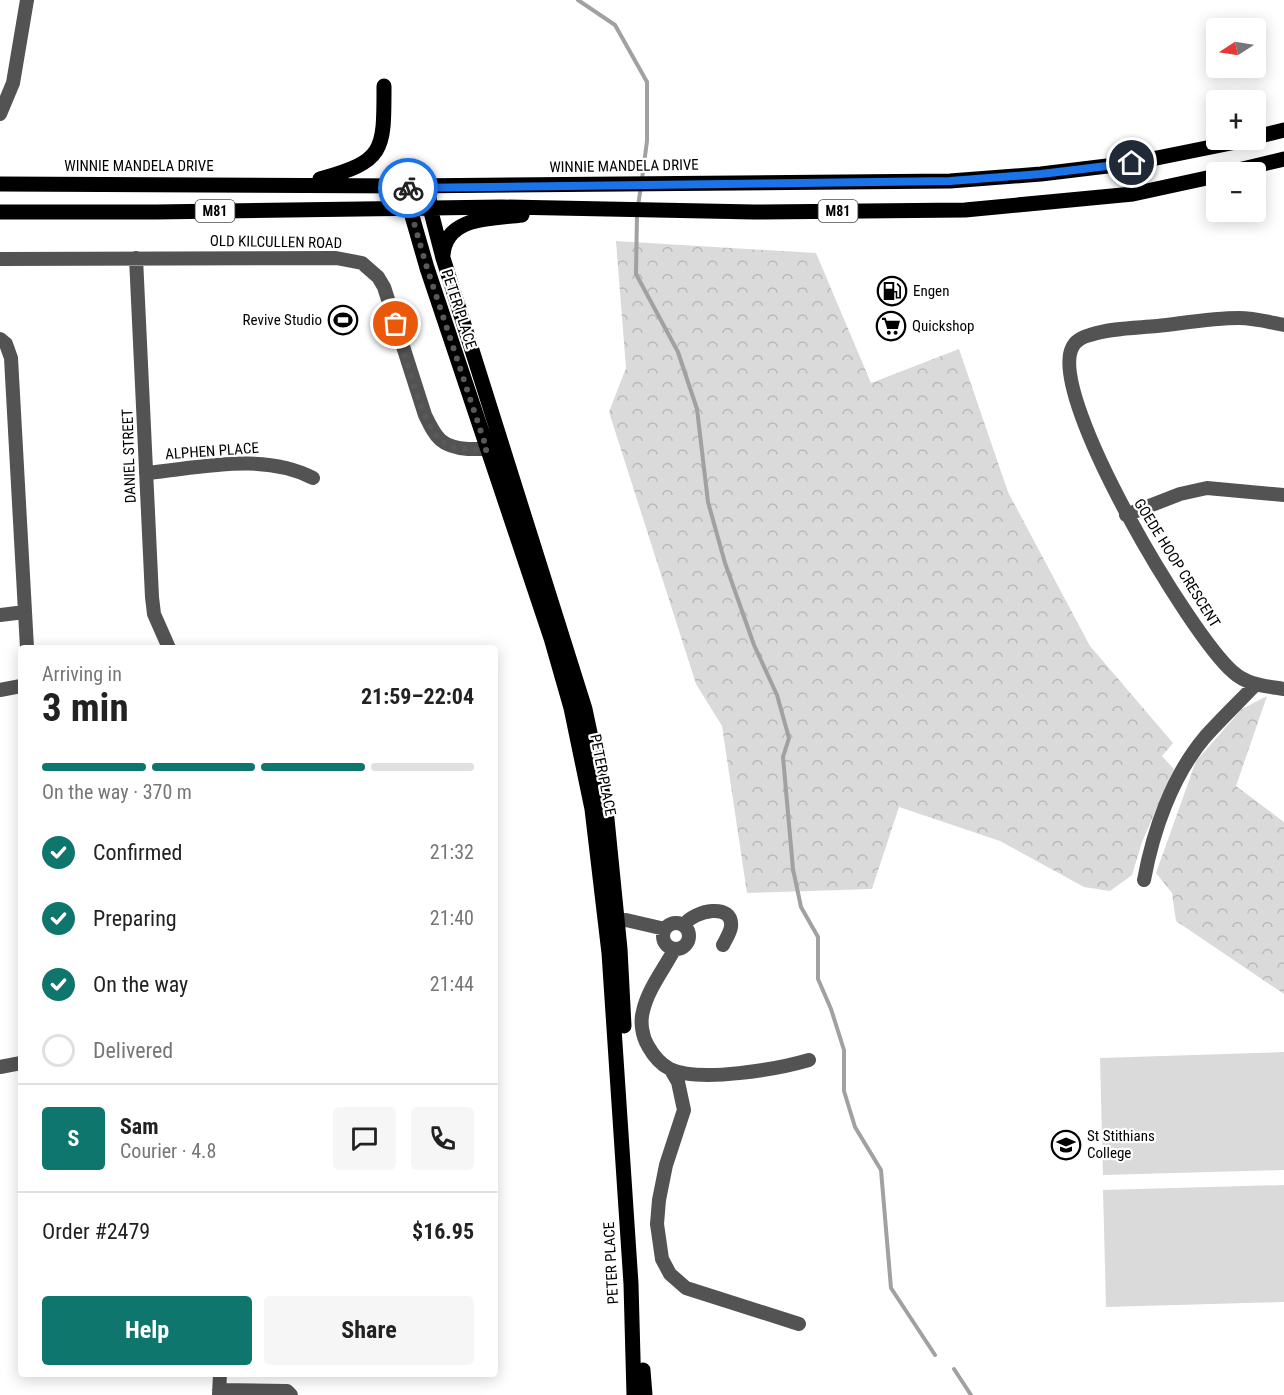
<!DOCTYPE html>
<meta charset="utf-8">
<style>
body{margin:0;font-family:"Roboto Condensed",sans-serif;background:#f6f6f6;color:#222;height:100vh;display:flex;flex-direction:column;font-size:22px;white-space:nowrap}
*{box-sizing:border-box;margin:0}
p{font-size:20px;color:#767676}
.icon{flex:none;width:33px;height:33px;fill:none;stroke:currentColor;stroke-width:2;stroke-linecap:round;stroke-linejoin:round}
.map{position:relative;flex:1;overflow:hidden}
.sheet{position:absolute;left:18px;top:645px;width:480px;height:732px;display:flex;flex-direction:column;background:#fff;border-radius:6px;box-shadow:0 3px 15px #0003}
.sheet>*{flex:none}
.needle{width:39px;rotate:258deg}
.tools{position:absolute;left:1206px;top:18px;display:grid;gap:12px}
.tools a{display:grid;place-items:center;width:60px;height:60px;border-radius:6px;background:#fff;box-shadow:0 3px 15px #0003;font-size:30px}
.pin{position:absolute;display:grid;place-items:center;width:51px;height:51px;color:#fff;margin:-26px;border:3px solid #fff;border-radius:50%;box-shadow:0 2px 6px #0007}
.courier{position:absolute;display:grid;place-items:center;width:60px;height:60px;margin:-30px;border:4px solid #1a73e8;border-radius:50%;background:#fff;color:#222;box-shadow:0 2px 8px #0007}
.headline em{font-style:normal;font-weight:700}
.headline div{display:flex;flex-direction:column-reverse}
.headline{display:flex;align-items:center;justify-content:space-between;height:102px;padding:0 24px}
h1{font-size:39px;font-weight:700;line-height:45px}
.bar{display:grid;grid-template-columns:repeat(4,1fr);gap:9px 6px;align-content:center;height:72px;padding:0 24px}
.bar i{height:8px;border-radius:4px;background:#e0e0e0}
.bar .selected{background:#0f766e}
.bar p{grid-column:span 4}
.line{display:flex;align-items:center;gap:15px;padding:0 24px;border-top:2px solid #e0e0e0}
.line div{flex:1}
.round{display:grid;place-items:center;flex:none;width:63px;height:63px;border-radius:6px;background:#f6f6f6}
ol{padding:0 24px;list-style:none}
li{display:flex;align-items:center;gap:18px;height:66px}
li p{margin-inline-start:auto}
li .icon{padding:6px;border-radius:50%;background:#0f766e;color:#fff;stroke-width:4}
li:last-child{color:#767676}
li i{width:33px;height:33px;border:3px solid #e0e0e0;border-radius:50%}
.cta{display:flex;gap:12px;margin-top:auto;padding:12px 24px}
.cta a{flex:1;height:69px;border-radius:6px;background:#0f766e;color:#fff;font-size:24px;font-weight:700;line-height:69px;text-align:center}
.cta a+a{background:#f6f6f6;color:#222}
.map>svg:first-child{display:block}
</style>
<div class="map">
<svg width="1284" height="1395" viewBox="0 0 1284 1395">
<defs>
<pattern id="park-crowns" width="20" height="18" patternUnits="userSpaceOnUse" patternTransform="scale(1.5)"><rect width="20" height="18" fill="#dadada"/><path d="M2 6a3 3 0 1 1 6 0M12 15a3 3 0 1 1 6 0" fill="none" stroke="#b9b9b9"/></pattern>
</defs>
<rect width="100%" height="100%" fill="#fff"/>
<!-- park -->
<path fill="url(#park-crowns)" d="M616,241L816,253L871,383L959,349L1008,492L1090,646L1173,743L1162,756L1174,769L1142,842L1132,875L1110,891L1084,887L1000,841L899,807L872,889L747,893L722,726L696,684L609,412L626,368Z
M1267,696L1236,786L1284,822V994L1176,921L1172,893L1156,873L1196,761L1242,709Z"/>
<!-- pitch -->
<path fill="#dadada" d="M1284,1052V1170L1103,1175L1100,1058Z
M1284,1185V1302L1106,1307L1103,1190Z"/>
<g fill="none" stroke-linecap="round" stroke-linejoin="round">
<!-- stream -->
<path stroke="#a1a1a1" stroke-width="4" d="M578,0L615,25L647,82V141L642,179
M638,206L641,186
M637,213L636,274L678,352L697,409L708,502L725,563L754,645L777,695L789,738L783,757L793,869L801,907L818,937V979L831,1009L844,1050V1091L855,1127L881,1170L891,1288L935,1355
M954,1369L971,1395"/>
<!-- minor -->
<path stroke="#535353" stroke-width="14" d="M0,114L13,83L27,0
M136,258L152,597L154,614L169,648
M0,259L336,258L362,263L378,277L384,287L425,415C436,438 441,447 468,449C479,449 487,450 497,446
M1284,325C1269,322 1254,318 1239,318C1212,318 1184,323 1157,326C1135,328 1111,328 1090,335C1082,337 1075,341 1072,348C1048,398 1191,636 1233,672C1247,685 1266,686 1284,689
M0,339L6,344L11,358L27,648
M146,473C200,468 263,452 313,478
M1126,515L1180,494L1207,488L1284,495
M0,615L25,612
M0,690L21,686
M1144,880C1153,831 1172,776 1205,737C1221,719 1239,702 1256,684
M608,921L626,920L665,929
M663 936a13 13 0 1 1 26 0a13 13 0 1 1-26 0Z
M684,925C694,910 734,902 731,927C730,933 726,939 723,945
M674,950C664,969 648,989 643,1011C640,1022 642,1036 648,1046C653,1055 660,1064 670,1069C700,1083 778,1069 809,1060
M0,1067L21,1063
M671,1070L678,1082L684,1110L666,1165L659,1200L657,1224L662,1259L670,1274L686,1288L799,1324
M219,1390L287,1391L291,1395
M219,1395L220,1374"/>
<!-- major -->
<path stroke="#000" stroke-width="15" d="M1256,137L1284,130
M1230,172L1284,159
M320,179C385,161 384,151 384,86
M0,184L408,186L950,181L1041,174L1132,163L1246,140
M408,186L410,209L427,268L551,638L571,708L592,809L609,953L631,1284L634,1395
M428,186L430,208L443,258L585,709L606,809L620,949L624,1026
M0,212H156L502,207L754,212L965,210L1133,194L1216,176
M443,255C446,216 491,219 522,215
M643,1370L645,1395"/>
</g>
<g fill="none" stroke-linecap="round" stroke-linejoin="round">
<!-- done -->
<path stroke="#595959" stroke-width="6" stroke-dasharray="0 10.8" d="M396,324C405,352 422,437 450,446C461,450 475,449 487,450L427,268L410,209L408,188"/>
<!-- route -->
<path stroke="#1a73e8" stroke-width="8" d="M408,188L950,181L1041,174L1132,163"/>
</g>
<!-- icons -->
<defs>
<g id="fuel-ring" transform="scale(1.5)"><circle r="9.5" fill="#fff" stroke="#000" stroke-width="1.5"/><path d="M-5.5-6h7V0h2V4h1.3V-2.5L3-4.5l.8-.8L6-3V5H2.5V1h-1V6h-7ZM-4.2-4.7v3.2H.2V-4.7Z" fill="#000"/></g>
<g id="stadium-ring" transform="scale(1.5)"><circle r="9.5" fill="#fff" stroke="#000" stroke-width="1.5"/><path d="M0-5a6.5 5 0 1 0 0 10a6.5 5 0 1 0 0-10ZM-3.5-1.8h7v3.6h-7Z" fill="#000"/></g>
<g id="supermarket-ring" transform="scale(1.5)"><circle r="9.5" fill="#fff" stroke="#000" stroke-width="1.5"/><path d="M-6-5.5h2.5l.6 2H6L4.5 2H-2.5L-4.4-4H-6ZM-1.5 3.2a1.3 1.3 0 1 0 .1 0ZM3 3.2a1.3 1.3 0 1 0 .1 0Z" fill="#000"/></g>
<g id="school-ring" transform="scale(1.5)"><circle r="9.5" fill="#fff" stroke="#000" stroke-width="1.5"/><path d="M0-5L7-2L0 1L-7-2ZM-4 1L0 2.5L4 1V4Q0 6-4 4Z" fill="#000"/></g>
</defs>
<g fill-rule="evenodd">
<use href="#fuel-ring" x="892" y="291"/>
<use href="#stadium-ring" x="343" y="320"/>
<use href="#supermarket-ring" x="891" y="326"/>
<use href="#school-ring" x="1066" y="1145"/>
</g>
<g text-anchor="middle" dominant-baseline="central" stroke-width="4.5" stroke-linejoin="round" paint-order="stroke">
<!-- shield labels -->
<g fill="#fff" stroke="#4c4c4c" stroke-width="1.5">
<rect x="195.5" y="200" width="39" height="22" rx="4.5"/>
<rect x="818.5" y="200" width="39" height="22" rx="4.5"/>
</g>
<g font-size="14" font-weight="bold" fill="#000">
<text x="215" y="211">M81</text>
<text x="838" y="211">M81</text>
</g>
<!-- street labels -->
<g font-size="15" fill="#000" stroke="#fff">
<text x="139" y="166">WINNIE MANDELA DRIVE</text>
<text transform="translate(624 166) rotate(-1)">WINNIE MANDELA DRIVE</text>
<text transform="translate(276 242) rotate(1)">OLD KILCULLEN ROAD</text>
<text transform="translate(459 309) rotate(72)">PETER PLACE</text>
<text transform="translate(212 451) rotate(-4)">ALPHEN PLACE</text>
<text transform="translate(129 456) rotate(-92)">DANIEL STREET</text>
<text transform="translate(1177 563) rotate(58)">GOEDE HOOP CRESCENT</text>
<text transform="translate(603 775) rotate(79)">PETER PLACE</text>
<text transform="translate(611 1263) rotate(-93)">PETER PLACE</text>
</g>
<!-- poi labels -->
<g font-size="15" fill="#000" stroke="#fff" text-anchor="start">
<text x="913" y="291">Engen</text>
<text x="322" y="320" text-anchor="end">Revive Studio</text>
<text x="912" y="326">Quickshop</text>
<text x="1087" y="1136">St Stithians<tspan x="1087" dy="17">College</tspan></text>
</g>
</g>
</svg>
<div class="tools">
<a><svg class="needle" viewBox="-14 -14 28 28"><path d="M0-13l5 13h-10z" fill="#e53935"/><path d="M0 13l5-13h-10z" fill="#767676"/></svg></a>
<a>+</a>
<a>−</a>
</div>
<div class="pin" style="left:396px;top:324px;background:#ea580c"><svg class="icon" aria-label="bag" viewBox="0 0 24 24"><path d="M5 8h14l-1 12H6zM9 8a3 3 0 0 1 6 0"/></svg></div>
<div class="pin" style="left:1132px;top:163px;background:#1f2937"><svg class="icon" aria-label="home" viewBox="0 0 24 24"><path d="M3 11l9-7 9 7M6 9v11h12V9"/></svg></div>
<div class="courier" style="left:408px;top:188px"><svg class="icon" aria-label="bike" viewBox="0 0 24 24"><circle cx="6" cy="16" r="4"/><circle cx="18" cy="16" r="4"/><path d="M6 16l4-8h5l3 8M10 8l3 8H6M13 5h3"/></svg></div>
<section class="sheet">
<div class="headline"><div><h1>3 min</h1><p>Arriving in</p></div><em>21:59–22:04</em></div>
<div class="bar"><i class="selected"></i><i class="selected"></i><i class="selected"></i><i></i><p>On the way · 370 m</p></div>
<ol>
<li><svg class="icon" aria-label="check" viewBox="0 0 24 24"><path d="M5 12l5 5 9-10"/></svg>Confirmed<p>21:32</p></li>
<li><svg class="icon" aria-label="check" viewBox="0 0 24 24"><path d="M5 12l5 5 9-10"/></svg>Preparing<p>21:40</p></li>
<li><svg class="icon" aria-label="check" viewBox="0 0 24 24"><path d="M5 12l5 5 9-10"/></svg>On the way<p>21:44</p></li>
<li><i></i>Delivered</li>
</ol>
<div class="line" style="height:108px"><b class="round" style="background:#0f766e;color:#fff">S</b><div><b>Sam</b><p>Courier · 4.8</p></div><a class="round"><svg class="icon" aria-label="chat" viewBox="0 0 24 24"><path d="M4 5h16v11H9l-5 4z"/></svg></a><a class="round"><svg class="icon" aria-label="phone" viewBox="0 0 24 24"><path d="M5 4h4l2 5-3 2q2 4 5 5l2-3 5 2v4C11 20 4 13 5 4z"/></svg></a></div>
<div class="line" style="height:78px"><div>Order #2479</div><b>$16.95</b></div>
<div class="cta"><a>Help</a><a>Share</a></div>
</section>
</div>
